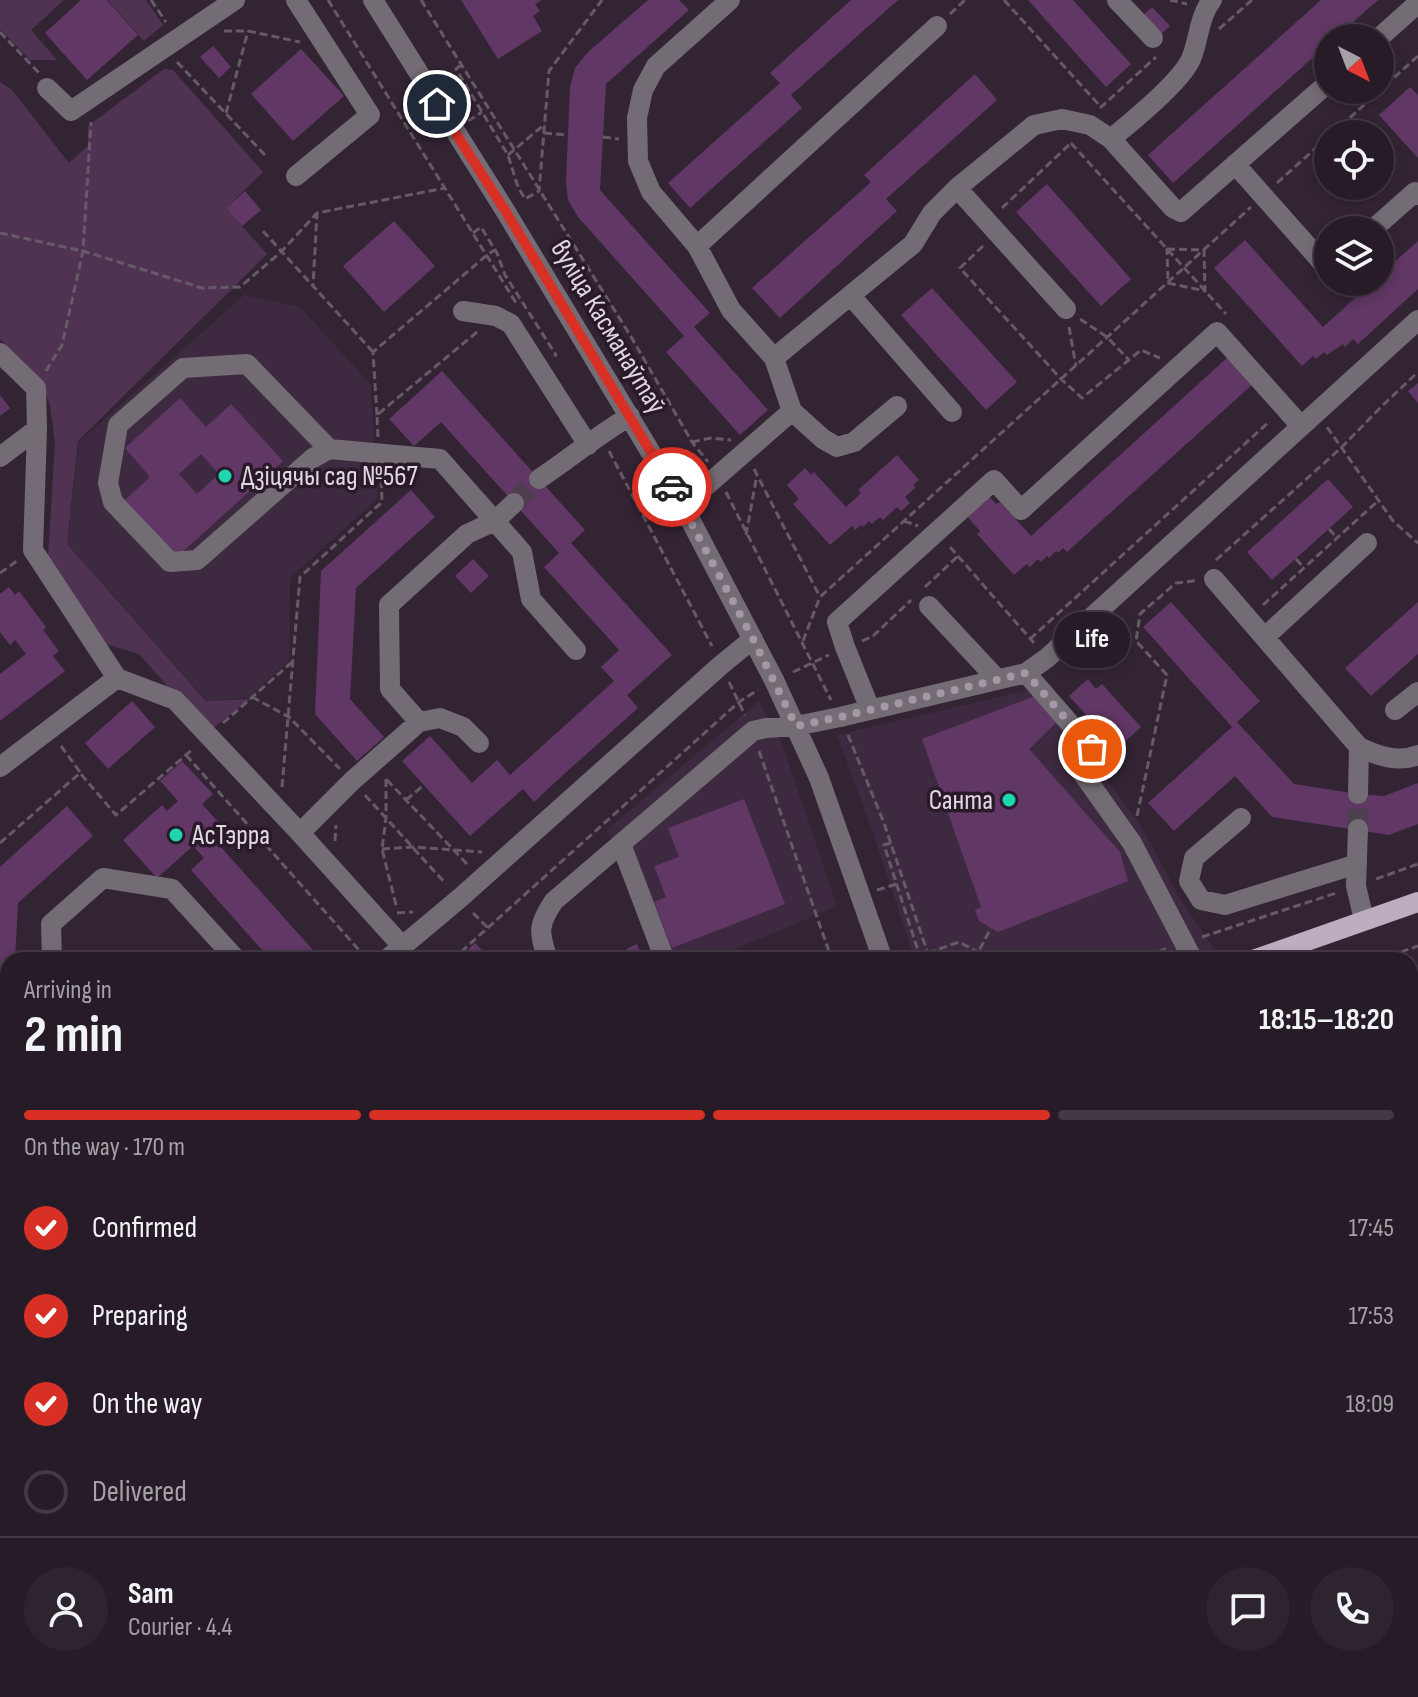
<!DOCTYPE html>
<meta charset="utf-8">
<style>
body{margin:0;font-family:"Sofia Sans Condensed",sans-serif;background:#2e242f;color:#f1f3f6;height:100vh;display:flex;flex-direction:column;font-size:30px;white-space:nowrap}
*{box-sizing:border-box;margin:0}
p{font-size:26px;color:#a4a1a7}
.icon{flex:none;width:44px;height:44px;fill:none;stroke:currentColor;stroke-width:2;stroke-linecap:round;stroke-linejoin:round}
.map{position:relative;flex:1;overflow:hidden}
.sheet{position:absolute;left:0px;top:952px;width:1418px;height:746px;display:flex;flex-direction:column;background:#261b27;border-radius:24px 24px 0 0;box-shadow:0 4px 12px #0003,0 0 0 2px #423944}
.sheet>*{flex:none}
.needle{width:52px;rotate:138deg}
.fabs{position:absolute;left:1314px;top:24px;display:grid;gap:16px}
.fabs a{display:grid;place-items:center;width:80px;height:80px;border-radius:50%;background:#261b27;box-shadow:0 4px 12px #0003,0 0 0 2px #423944;font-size:40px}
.pin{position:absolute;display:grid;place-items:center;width:68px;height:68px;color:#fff;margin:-34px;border:4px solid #fff;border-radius:50%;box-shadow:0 2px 8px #0007}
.courier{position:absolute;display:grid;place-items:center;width:80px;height:80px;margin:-40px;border:6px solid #d93025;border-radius:50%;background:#fff;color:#222;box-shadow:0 2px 10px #0007}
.bubble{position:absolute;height:56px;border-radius:28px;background:#261b27;box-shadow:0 4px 12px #0003,0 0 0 2px #423944;font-size:26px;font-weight:700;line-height:56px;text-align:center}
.summary em{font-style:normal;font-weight:700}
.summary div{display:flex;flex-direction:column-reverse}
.summary{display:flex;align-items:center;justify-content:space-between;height:136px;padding:0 24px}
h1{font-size:52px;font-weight:700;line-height:60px}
.bar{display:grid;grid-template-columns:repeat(4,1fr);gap:12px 8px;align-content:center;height:96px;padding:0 24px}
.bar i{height:10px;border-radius:6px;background:#423944}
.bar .on{background:#d93025}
.bar p{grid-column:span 4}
.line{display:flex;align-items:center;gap:20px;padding:0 24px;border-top:2px solid #423944}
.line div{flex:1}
.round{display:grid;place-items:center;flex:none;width:84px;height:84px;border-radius:42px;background:#2e242f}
ol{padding:0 24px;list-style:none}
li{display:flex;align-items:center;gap:24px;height:88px}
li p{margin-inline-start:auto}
li .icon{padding:8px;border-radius:50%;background:#d93025;color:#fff;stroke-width:4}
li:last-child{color:#a4a1a7}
li i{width:44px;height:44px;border:4px solid #423944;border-radius:50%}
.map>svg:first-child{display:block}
</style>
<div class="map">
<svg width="1418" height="1697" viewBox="0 0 1418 1697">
<rect width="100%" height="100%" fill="#332434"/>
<!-- built -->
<path fill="#3e2a40" d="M244,295L300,307L371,385L377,499L290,578L289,661L249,697L207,701L67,544L79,442Z
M1037,688L1140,824L1181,900L1214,949L1171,960H915L872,830L837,735Z
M759,701L782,744L837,906L709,960H663L607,830Z
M8,1548V1690H40L33,1697H0V1553Z
M362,1690H429L436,1697H354Z"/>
<!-- green -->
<path fill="#503353" d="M0,0H64L31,30L57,60H30L0,29Z
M108,0H146L163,25L144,41Z
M164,69L173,70L263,172L226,208L267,254L78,441L67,544L206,701L250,699L208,732L139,654L99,642L48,557L55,443L50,405L38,377L0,339V82L12,90L69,163L88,146V126Z"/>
<!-- building -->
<path fill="#613765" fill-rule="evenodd" d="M81,0H107L138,35L87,80L45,33Z
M461,0H542L535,4L540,11L533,16L542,31L498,59Z
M648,0H679L689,10L606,84L600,190L710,313L694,327L768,410L740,435L666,352L684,336L578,217L568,200L566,181L570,87L575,68L588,52Z
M851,0H898L791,95L802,108L690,208L668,183L780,83L770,73Z
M1028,0H1073L1131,64L1106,87Z
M1321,0H1378L1335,38H1328V44L1173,183L1148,155Z
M1152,7L1170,26L1158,37L1140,18Z
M213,46L231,67L219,78L200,57Z
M301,49L344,96L293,141L251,94Z
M975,74L997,100L886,199L897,211L780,318L752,288L871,182L864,175Z
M1410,87L1418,95V158L1379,115Z
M1047,184L1131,279L1101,306L1016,212Z
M245,191L261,210L242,226L226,208Z
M394,221L435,266L384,312L343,266Z
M1245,240L1323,327L1373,282H1380V275L1418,241V289L1358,344L1353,339L1345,347L1343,344L1327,355L1324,352L1316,359L1313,356L1302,366L1214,268Z
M932,288L1017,382L986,410L901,315Z
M1229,356L1254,383L1067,552L1063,548L1058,553L1056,551L1049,558L1047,556L1041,562L1038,559L1030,567L1027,564L1014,575L977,534L980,531L967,516L989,496L996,504L1000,502L1031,536Z
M442,371L585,530L571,543L672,655L627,695L638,708L563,775L534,802L523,789L470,836L402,761L430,736L472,783L497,760L510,775L614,681L601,667L619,650L544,567L559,553L441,422L414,446L389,419Z
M1418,383V403L1408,391Z
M0,395L10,408L0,416Z
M180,398L206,427L231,404L283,461L177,557L125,500L150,477L125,448ZM201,454L219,474L197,494L179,474Z
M897,455L919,480L913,485L916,487L905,497L910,503L901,511L897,507L883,520L880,517L872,524L869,521L863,527L861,525L855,530L852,526L830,545L793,504L799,499L787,485L805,468L811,475L814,472L846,507L861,493L858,490Z
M1328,479L1353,507L1272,580L1247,552Z
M411,490L435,517L356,588L350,699L384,737L357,761L315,714L321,571Z
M473,559L489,576L471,593L455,576Z
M9,587L15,595L19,591L46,627L43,630L59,651L53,656L65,671L0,721V674L26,654L15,640L10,645L0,632V594Z
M1171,602L1260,701L1237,722L1294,784L1358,794L1384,796L1418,783V824L1389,835L1272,817L1235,776L1174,831L1148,803L1232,727L1143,627Z
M1418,602V654L1371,696L1345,668Z
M1088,679L1096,689L1102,684L1141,727L1117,749L1069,696Z
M1035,696L1056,723L1029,749L1120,852L1128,881L998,932L979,921L975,910L981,907L922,739Z
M132,701L155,727L108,769L85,743Z
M182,761L213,794L202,804L230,835L219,845L322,960H271L191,870L204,858L193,846L157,878L123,840L162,805L167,811L178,801L160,781Z
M744,799L785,904L672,948L654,902L666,897L654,866L679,857L668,828Z
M67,806L93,836L18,903L15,960H8V1072L0,1064V867Z
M475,943L487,955L482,960H457Z
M637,944L644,960H615L628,948Z
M1418,971V1033L1413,1038L1410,1034V978Z
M1418,1153V1204L1410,1211V1155Z
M1410,1304L1418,1313V1354L1410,1361Z
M1418,1520V1570L1416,1571L1412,1566L1410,1568V1527Z
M46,1690H108L100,1697H38Z
M478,1690H539L546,1697H485Z
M747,1690H803L795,1697H739Z"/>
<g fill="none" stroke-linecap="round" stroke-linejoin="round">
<!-- minor-tunnel -->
<path stroke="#4d3f4e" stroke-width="20" stroke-dasharray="20 10" stroke-linecap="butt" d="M514,503L539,479
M1358,829V794
M90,1690L97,1697"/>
<!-- path -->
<path stroke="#675a68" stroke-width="3" stroke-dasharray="8 4" stroke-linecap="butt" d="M151,0L166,22
M328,0L518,306
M421,0L630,335L692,442L708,462
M1004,0L1100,106
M1170,0L1187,4
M950,14L965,0
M1219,29L1252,0
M224,31H248L300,42
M0,32L39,73
M177,62L265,155
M461,65L456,69L508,155L518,187L525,199L539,191L549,71L602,0
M1100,108L1156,57
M226,113L248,31
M468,121L482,112
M544,133L568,135
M1332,134L1418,56
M603,137L619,139
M1071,143L1226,314
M508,155L545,124
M1277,183L1328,137
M1002,208L1072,142
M263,231L313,286
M0,233L83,251L202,288L240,287L281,252L317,213
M473,233L481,227L497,253L505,275L556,355L554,356
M983,246L960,268L1061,379L1082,398L1141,350L1160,358
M1167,249L1204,250L1205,291L1168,283Z
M1080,319L1107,337L1129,360
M1069,327L1076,366
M373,352L313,286L317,213L445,188
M46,371L62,345L83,251L91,122
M377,415L373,352L487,255L495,250
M1327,427L1393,521L1418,543
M378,437L377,415L477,332
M692,442L711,438L731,440
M609,451L712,646
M754,469L820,597
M726,492L831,700
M904,521L918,526
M1329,529L1337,538
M746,535L756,480
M950,547L1034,643
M1296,559L1304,568
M1216,560L1342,447L1381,407L1418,372
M0,573L17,561
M925,587L958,556
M1263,605L1379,500
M1030,639L1270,421
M803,641L820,597L1251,207
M862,641L873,636L911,600
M793,672L829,655
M729,682L745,715
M252,697L289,717L340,769
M223,723L292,662
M848,735L884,823L930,960
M61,746L80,772
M759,751L832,960
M186,755L366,958
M386,779V818L382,849L397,909
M387,780L467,864
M282,787L300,577L382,502L381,472
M365,795L446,884
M406,800L424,785
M1137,816L1167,675L1136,641L1140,614L1176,583L1193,581L1195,579
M335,841L336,825
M0,843L80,773L116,815L193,749
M891,843L884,845L921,960
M382,849L413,847L482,852
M1376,879L1418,864
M877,890L897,884
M397,913L413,912
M473,913L487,927
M1202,937L1339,892
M928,953L959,942L993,960
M452,960L739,702L758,690
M974,960L991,928
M1136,960L1168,948
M1378,960L1418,946
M1410,1147L1418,1141
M0,1328L8,1330
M1410,1366L1418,1362
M0,1392L8,1401
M1410,1395L1417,1402
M0,1411L6,1398L8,1382
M0,1460L8,1456
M0,1479L8,1474
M1410,1487L1418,1479
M444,1690L450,1697
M1072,1690L1078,1697
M1394,1690L1398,1697
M19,1697L27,1690
M249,1697L257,1690
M333,1697L341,1690
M841,1697L845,1690
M927,1697L930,1690
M1155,1697L1163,1690"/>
<!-- minor -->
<path stroke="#746c74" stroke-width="20" d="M373,0L506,212L683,506L774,680L819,778L883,960
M730,0L656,66L643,90L637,118L638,161L651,192L697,246L731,310L774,358L792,411L823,439L837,447L854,442L897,406
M1117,0L1153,38
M1379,38L1418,3
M47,88L71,111L235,0
M1111,139C1132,121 1180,83 1191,59C1199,40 1199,16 1212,0
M1235,164L1328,269
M296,176L370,115L296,0
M957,188L1066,309
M1372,230L1415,192L1418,195
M697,246L937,26
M851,296L952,412
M463,311L496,316L511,324L588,445
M0,353L36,388L37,429L33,550L117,678L175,700L300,833L402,946
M774,358L913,244L932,213L957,188L1034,125L1062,119L1090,125L1111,139L1173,208L1181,212L1328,83
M329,449L247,364L183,368L118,425L108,483L113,502L170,562L197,560L313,458L329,449L440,459L522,552L531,599L576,650
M0,457L37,429
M539,479C570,458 598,435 630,416
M683,506L792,411
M1214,579L1359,747L1358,794
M929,606L998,680
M1265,637L1367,543
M1026,673L1092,749
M870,709L845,647L837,622L994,480L1021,510L1217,332L1301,426
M1395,710L1418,692
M419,722L440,718L463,727L479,743
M1359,747C1378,756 1398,763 1418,755
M0,767L117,678
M1078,767L1132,843L1193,960
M1241,818L1194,858L1189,881L1201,900L1225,905L1357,864
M1358,829L1356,886L1364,920
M300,833L352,781L419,722L390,689L389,605L467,534L495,521L514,503
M621,844L665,960
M52,960L51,924L103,878L172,889L235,958
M386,960L460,898L721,665L753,639
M548,960C539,932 537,926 554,901L753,731L766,728L796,726L840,717L1026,673L1047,658L1418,320
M0,1110L8,1117
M1410,1110L1418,1103
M0,1222L8,1238
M1414,1255L1418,1251
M1410,1421L1418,1430
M1410,1452L1418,1445
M0,1575L8,1587
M565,1690L571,1697
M153,1697L160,1690
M678,1697L687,1690
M717,1697L719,1690
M885,1697L889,1690"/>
<!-- major -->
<path stroke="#beadbf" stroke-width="20" d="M1253,960L1418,902
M0,1528L8,1524"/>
</g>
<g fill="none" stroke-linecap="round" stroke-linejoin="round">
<!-- done -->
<path stroke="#a498a5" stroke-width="8" stroke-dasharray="0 14.4" d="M672,487L753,639L796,726L840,717L1026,673L1092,749"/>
<!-- route -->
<path stroke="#d93025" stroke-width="10" d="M437,104L506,212L672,487"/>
</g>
<!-- markers -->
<g fill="#1fd5b0" stroke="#291a2a" stroke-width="3">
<circle cx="225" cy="476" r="8"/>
<circle cx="1009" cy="800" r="8"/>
<circle cx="176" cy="835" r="8"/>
</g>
<g text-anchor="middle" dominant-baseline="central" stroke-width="7" stroke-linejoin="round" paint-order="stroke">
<!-- street labels -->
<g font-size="28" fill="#e1d7e2" stroke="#291a2a">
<text transform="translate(608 327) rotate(59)">вуліца Касманаўтаў</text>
</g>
<!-- poi labels -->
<g font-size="28" fill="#e1d7e2" stroke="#291a2a" text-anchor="start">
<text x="241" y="476">Дзіцячы сад №567</text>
<text x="993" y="800" text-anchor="end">Санта</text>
<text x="192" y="835">АсТэрра</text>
</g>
</g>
</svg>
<div class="fabs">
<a><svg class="needle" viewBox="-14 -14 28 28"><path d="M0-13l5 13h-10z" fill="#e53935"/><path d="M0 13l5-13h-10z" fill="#a4a1a7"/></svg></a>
<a><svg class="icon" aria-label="locate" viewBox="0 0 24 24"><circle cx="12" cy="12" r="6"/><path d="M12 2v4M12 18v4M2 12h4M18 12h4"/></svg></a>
<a><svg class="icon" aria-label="layers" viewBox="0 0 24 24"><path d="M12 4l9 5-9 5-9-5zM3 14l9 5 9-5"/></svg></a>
</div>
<div class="pin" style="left:1092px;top:749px;background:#ea580c"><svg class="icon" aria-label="bag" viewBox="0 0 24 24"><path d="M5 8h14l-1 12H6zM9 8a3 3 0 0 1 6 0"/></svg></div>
<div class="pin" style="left:437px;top:104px;background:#1f2937"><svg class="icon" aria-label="home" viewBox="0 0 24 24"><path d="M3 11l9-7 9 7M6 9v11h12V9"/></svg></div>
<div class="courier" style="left:672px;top:487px"><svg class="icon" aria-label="car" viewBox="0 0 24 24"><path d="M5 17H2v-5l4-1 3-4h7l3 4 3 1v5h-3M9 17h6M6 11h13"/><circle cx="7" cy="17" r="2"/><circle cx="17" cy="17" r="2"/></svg></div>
<div class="bubble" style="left:1054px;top:612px;width:76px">Life</div>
<section class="sheet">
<div class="summary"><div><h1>2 min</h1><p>Arriving in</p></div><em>18:15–18:20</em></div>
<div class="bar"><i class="on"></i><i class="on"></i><i class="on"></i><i></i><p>On the way · 170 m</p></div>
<ol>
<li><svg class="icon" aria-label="check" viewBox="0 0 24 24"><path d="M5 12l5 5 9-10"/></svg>Confirmed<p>17:45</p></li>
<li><svg class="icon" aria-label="check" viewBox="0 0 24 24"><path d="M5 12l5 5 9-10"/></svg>Preparing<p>17:53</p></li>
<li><svg class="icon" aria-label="check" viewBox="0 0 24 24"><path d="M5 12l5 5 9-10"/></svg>On the way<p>18:09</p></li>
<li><i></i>Delivered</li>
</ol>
<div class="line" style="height:144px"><a class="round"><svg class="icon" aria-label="person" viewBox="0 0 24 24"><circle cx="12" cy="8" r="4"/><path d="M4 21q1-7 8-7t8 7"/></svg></a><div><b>Sam</b><p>Courier · 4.4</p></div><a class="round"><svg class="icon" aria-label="chat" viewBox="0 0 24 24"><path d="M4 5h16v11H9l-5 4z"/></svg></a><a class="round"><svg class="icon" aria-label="phone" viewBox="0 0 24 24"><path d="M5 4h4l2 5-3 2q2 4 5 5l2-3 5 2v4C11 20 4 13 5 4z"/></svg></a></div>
</section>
</div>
